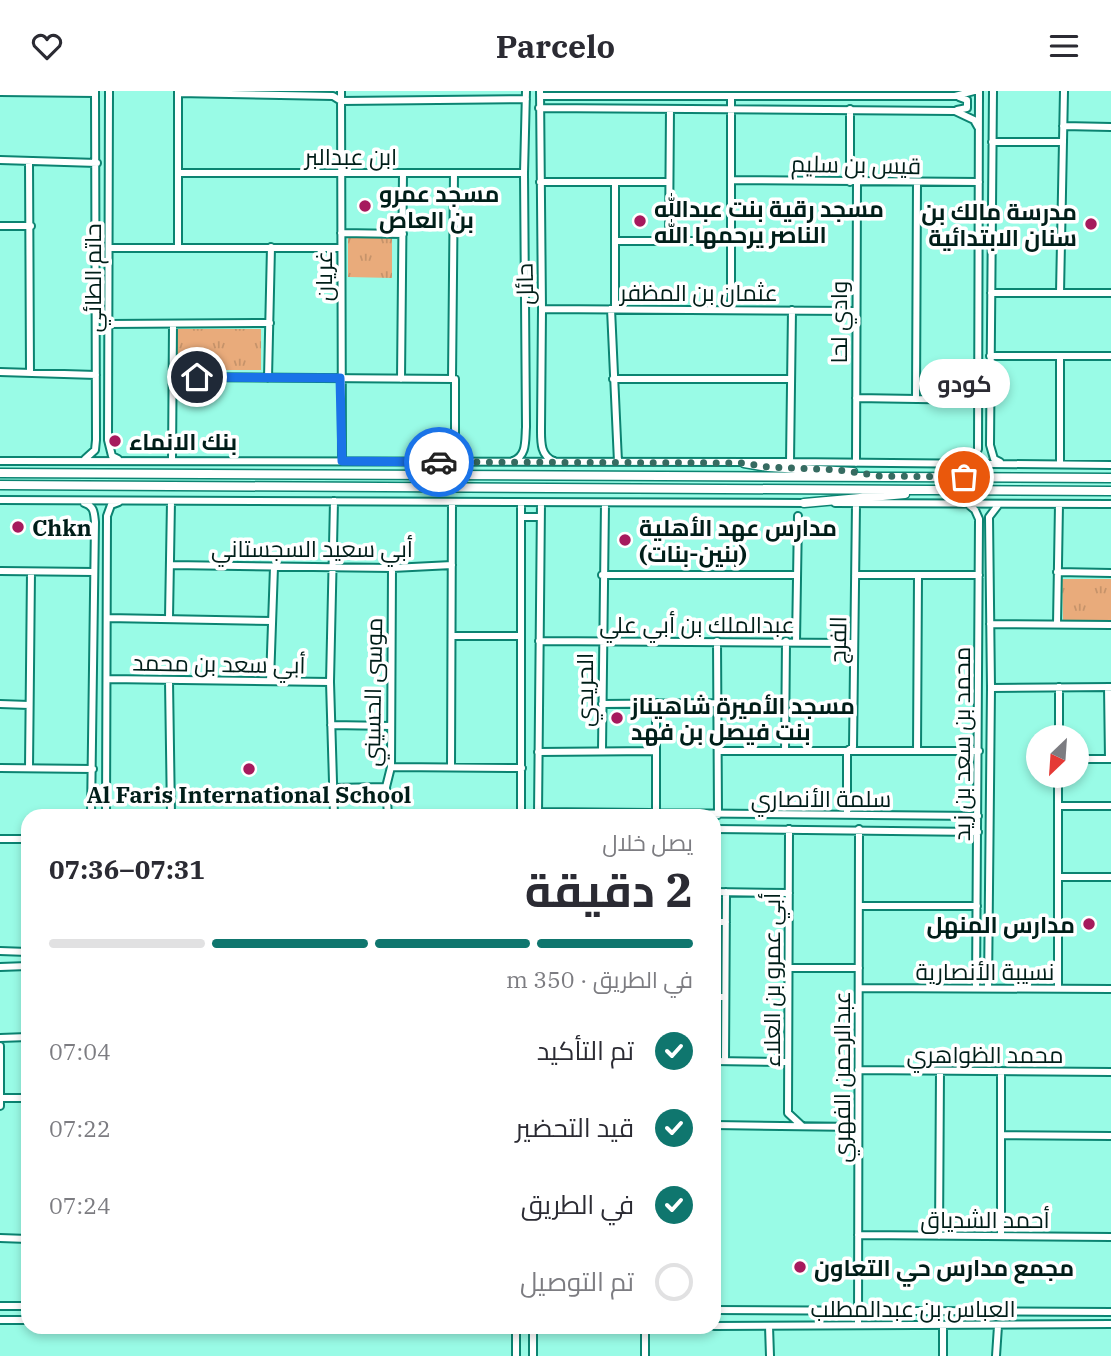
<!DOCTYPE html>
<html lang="ar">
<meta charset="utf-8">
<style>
body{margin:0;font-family:"IBM Plex Serif",Cairo,serif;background:#f7f7f7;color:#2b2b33;direction:rtl;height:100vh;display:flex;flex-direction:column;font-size:26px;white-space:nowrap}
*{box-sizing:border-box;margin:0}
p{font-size:23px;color:#7c7c81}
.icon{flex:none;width:38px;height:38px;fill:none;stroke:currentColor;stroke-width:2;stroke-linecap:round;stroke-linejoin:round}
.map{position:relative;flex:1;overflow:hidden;direction:ltr}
.panel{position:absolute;left:21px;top:718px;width:700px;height:525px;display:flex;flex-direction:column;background:#fff;border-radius:21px;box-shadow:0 4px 10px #0003;direction:rtl}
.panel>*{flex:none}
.needle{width:46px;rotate:205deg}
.fabs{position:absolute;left:1026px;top:634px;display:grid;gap:14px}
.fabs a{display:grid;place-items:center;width:63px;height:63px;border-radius:50%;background:#fff;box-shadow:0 4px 10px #0003;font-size:35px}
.pin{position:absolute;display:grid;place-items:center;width:60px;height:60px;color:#fff;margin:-30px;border:4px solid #fff;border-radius:50%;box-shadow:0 2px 7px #0007}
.courier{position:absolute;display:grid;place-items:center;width:70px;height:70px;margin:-35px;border:5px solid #1a73e8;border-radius:50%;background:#fff;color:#222;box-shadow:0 2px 9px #0007}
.bubble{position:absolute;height:49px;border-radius:24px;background:#fff;box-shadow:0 4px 10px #0003;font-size:23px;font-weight:700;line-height:49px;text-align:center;direction:rtl}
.head em{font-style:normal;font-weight:700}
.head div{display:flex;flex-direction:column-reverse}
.head{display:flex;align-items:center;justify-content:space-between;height:119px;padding:0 28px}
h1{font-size:46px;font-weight:700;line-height:52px}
.bar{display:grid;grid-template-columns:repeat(4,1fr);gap:10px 7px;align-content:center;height:84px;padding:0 28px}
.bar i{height:9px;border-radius:5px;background:#e1e1e2}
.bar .active{background:#0f766e}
.bar p{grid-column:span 4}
ol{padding:0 28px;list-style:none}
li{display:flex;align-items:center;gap:21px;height:77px}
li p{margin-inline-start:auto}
li .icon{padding:7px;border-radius:50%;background:#0f766e;color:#fff;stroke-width:4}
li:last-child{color:#7c7c81}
li i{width:38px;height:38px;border:4px solid #e1e1e2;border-radius:50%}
header{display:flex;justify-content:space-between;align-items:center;height:91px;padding:0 28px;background:#fff;font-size:32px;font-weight:700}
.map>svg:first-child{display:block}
</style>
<header><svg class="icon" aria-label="menu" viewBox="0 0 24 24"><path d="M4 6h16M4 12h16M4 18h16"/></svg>Parcelo<svg class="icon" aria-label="heart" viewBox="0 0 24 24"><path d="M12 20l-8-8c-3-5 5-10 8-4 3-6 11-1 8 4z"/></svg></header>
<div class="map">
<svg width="1111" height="1265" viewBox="0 0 1111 1265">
<defs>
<pattern id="park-tufts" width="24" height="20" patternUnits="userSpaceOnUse" patternTransform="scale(1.75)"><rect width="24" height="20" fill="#e9ab7b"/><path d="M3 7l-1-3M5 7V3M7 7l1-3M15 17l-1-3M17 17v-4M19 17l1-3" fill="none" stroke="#c6936a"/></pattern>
</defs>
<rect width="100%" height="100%" fill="#99fbe6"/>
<!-- park -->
<path fill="url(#park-tufts)" d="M348,145L392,146V187L348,186Z
M177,238H261V279H177Z
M1062,488H1111V529H1063Z"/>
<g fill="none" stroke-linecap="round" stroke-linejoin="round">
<!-- minor casing -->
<g stroke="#0b8371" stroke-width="10">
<path id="minor" d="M109,0L108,349L112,365L118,368
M341,0L342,370
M540,0L542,218L541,337C541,350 540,365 554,370
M993,0L990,354L994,368L1000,371
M0,1L95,2
M178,2L333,5L341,10L526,8
M540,5H955L974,0
M539,17L955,20L974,29L978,36
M957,19L967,17V9L959,6
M1063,35L1111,36
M992,51H1063
M0,69L97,72
M29,70L30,281
M178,82H524
M732,89L979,91
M540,91H669
M615,91V218
M850,91V18
M0,135H31
M341,142L403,143
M616,150H732
M669,150L670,18
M178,156V0
M110,157H341
M991,202H1111
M1060,202L1064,0
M542,218L856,220
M611,218L618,371
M731,219V6
M109,233L270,232
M990,265H1111
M0,281L96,284
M174,286L455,288V371
M268,287L271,156
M401,288L403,82
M452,288L454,82
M613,288H791
M856,307L978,309
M916,308L917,91
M85,368L95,359L96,349L95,0
M172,369L173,234
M0,370L790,371L1111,374
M513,370C527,365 525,350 526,336L524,82L526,0
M790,371L792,219
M967,371L973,369L978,358L979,0
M856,372L857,91
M1060,373V265
M0,409L807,412
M84,412C94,415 94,421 95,431L91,724
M521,412V724
M835,412L1111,413
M969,414L975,419L979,428L976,897
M521,426H540
M171,474L392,477L452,474
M0,480L94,481
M1057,481L1111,482
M602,484H797
M855,484H979
M107,527L272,530
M169,527L171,410
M990,533L1111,534
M1057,533L1059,413
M452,545H521
M539,550L854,552
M717,550L718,724
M796,551L798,425
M108,588L330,591
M169,590L171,724
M270,590L274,476
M1108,596L1109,668
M991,597L1111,596
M656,612V724
M0,613L29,614
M602,613L717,612
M331,634L391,635
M1059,646V596
M602,659L605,412
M718,660H979
M785,660L786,550
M917,660L918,484
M538,661L656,660
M1076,668H1111
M391,676L522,677
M451,676L452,411
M0,677L93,678
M29,677L31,481
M332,697L386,696
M1058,715H1111
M538,721L978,725
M538,723L541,412
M106,724L107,425L111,414L119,411
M334,724L330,591L334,410
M388,724L386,696L391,676L392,477
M847,724V660L853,656L856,413
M714,738L978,741
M789,738L788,1022L802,1035
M0,748H28
M1058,786H1111
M714,801L789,802
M859,815H977
M714,831H726
M0,860L28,861
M0,876L28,875
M789,877H859
M859,897L1111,898
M988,897L991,597L989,426L999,413
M1058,897V684
M714,906H725
M0,947L28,946
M0,955V1015
M714,970L787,971
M725,970L726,801
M858,979L1111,981
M0,1007H28
M714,1034L858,1036
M1001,1044L1111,1045
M858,1144L1111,1146
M939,1145L940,980
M1001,1145V980
M0,1147L28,1148
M0,1215H28
M714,1219L1111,1221
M0,1229H28
M858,1234L859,738
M714,1235L1111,1233
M769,1235L770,1265
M516,1236V1265
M533,1265V1236
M645,1265V1236
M943,1265V1235
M996,1265L998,1235"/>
</g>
<!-- major casing -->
<g stroke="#0b8371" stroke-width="11">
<path id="major" d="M744,372L768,376L853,381
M0,382L1111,387
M0,394L1111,400
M804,412L905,403"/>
</g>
<!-- minor -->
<use href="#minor" stroke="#fff" stroke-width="6"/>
<!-- major -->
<use href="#major" stroke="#fff" stroke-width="8"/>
</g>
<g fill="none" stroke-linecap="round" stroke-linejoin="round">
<!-- done -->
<path stroke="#366b61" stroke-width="7" stroke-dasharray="0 12.6" d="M439,371L744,372L768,376L839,379L880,385L964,386"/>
<!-- route -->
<path stroke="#1a73e8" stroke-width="9" d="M197,286L340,287L342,370L439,371"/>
</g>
<!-- markers -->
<g fill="#a61a5d" stroke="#fff" stroke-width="2.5">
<circle cx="365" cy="115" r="7"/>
<circle cx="640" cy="130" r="7"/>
<circle cx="1091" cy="133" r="7"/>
<circle cx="115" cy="350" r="7"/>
<circle cx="18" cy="436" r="7"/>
<circle cx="625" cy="449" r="7"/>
<circle cx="617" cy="627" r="7"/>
<circle cx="249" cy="678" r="7"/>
<circle cx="1089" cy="833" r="7"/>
<circle cx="800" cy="1176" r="7"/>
</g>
<g text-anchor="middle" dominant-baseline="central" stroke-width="7" stroke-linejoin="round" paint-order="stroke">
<!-- street labels -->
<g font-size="23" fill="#001e19" stroke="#fff">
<text x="351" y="65">ابن عبدالبر</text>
<text transform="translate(856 73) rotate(1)">قيس بن سليم</text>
<text transform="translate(323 185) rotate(-90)">غريان</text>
<text transform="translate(92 187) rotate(-90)">حاتم الطائي</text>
<text transform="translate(524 193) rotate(-91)">حائل</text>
<text x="699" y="201">عثمان بن المظفر</text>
<text transform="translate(838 231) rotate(-90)">وادي لحا</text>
<text x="312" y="457">أبي سعيد السجستاني</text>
<text x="697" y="533">عبدالملك بن أبي علي</text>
<text transform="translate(837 549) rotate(-89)">الفرج</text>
<text transform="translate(219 572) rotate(1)">أبي سعد بن محمد</text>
<text transform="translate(584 599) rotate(-90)">الحريدي</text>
<text transform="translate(372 601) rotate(-89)">موسى الحسيني</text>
<text transform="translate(961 653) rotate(-90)">محمد بن سعد بن زيد</text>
<text x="821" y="707">سلمة الأنصاري</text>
<text x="985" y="880">نسيبة الأنصارية</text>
<text transform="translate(771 889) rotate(-90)">أبي عمرو بن العلاء</text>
<text x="985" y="963">محمد الظواهري</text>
<text transform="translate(841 986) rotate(-90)">عبدالرحمن الفهري</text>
<text x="985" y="1128">أحمد الشدياق</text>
<text x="913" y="1217">العباس بن عبدالمطلب</text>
</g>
<!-- poi labels -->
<g font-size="23" font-weight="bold" fill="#001e19" stroke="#fff" text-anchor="start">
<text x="379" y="102">مسجد عمرو<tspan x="379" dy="26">بن العاص</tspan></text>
<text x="654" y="117">مسجد رقية بنت عبدالله<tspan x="654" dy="26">الناصر يرحمها الله</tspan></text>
<text x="1077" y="120" text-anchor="end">مدرسة مالك بن<tspan x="1077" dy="26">سنان الابتدائية</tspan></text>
<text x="129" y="350">بنك الانماء</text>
<text x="32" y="436">Chkn</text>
<text x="639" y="436">مدارس عهد الأهلية<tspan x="639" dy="26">(بنين-بنات)</tspan></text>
<text x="631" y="614">مسجد الأميرة شاهيناز<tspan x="631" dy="26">بنت فيصل بن فهد</tspan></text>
<text x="249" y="703" text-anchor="middle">Al Faris International School</text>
<text x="1075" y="833" text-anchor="end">مدارس المنهل</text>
<text x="814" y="1176">مجمع مدارس حي التعاون</text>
</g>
</g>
</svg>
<div class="fabs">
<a><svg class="needle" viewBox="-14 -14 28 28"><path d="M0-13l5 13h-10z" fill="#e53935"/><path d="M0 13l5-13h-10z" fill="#7c7c81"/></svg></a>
</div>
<div class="pin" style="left:964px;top:386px;background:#ea580c"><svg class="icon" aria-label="bag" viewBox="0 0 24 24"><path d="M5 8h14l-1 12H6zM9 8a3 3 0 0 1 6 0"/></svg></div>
<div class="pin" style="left:197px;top:286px;background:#1f2937"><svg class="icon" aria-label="home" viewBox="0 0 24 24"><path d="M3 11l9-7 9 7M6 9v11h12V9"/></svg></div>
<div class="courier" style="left:439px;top:371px"><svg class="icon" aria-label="car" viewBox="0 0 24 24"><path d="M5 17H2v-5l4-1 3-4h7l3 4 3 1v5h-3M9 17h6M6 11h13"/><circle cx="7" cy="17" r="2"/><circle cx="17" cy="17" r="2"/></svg></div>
<div class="bubble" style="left:919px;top:268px;width:91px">كودو</div>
<section class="panel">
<div class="head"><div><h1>2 دقيقة</h1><p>يصل خلال</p></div><em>07:31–07:36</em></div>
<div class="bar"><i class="active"></i><i class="active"></i><i class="active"></i><i></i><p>في الطريق · 350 m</p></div>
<ol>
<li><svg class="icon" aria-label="check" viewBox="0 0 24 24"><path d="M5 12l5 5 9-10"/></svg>تم التأكيد<p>07:04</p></li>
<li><svg class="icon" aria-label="check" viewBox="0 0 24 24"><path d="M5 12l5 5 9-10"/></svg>قيد التحضير<p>07:22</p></li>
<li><svg class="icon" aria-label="check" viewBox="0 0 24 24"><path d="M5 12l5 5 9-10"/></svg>في الطريق<p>07:24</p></li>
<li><i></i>تم التوصيل</li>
</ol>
</section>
</div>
